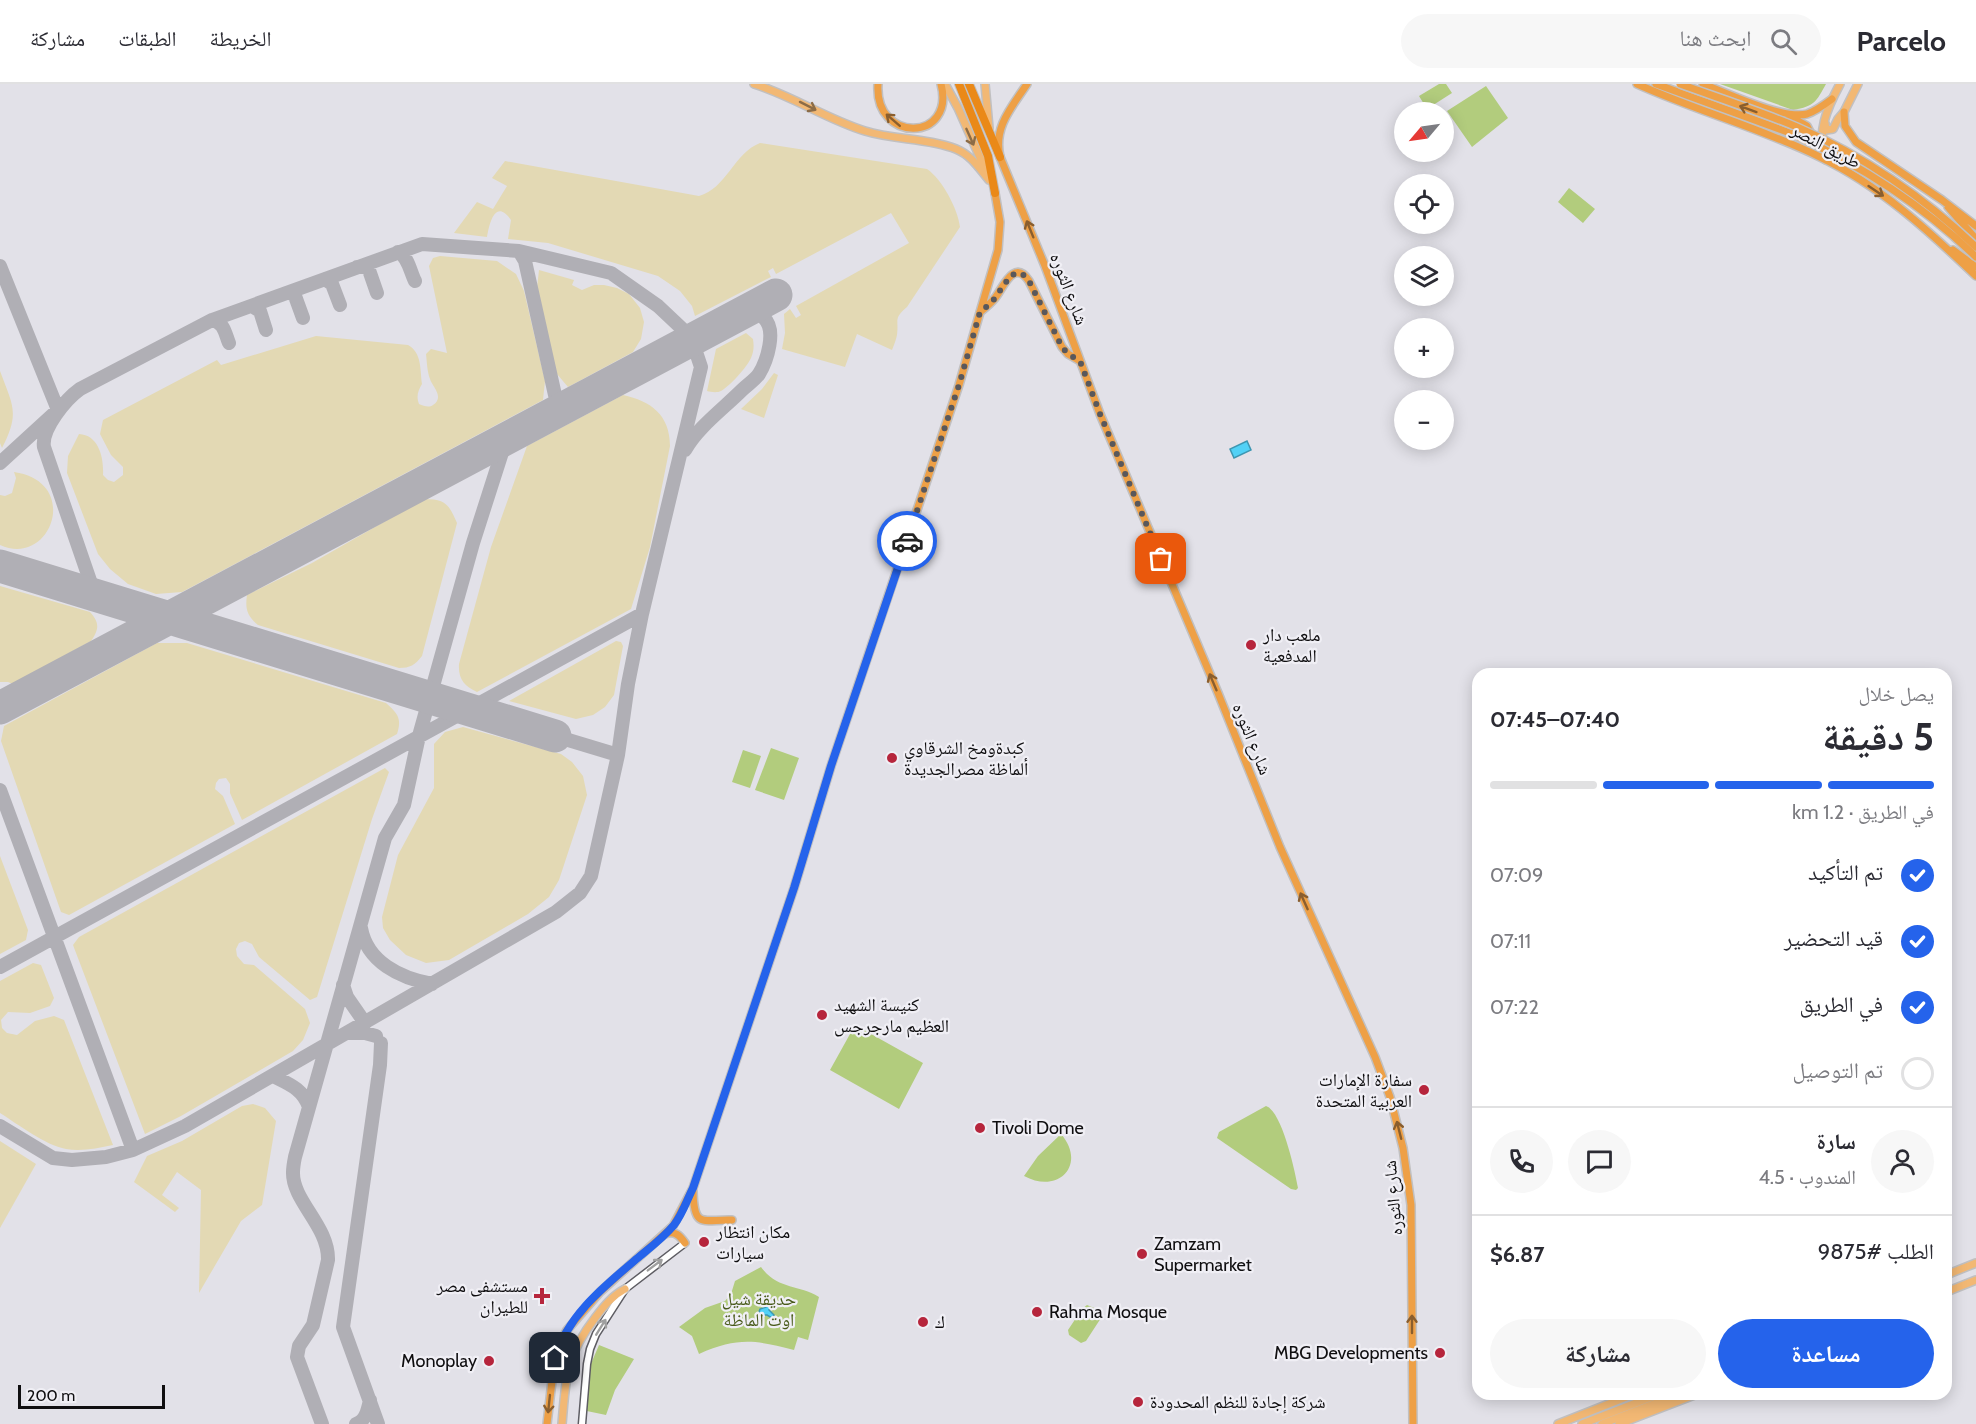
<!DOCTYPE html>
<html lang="ar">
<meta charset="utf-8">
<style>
body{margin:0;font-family:Cabin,"Noto Naskh Arabic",sans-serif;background:#f7f7f7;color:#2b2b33;direction:rtl;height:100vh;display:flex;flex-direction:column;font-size:22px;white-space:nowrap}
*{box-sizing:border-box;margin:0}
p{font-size:20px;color:#7c7c81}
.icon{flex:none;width:33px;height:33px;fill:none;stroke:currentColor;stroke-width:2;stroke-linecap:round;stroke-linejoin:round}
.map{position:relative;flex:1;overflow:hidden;direction:ltr}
.sheet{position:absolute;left:1472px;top:584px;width:480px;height:732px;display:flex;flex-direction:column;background:#fff;border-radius:18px;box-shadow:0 3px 15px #0003;direction:rtl}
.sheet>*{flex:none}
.needle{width:39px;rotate:241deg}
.buttons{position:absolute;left:1394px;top:18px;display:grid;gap:12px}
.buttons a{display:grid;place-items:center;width:60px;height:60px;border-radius:50%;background:#fff;box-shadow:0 3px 15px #0003;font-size:30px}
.scale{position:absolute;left:18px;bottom:15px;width:147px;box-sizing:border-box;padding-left:6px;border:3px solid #0f0e10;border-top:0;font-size:16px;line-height:21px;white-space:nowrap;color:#0f0e10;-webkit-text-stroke:4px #f0eff5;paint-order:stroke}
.pin{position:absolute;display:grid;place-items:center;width:51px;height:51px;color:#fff;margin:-26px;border-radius:12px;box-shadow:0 3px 9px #0006}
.courier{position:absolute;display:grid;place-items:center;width:60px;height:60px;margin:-30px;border:4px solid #2563eb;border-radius:50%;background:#fff;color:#222;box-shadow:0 2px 8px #0007}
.overview em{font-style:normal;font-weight:700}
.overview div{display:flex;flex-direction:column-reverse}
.overview{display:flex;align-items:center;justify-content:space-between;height:102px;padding:0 18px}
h1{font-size:39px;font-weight:700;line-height:45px}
.bar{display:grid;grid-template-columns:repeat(4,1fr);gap:9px 6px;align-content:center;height:72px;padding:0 18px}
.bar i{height:8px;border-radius:4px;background:#e1e1e2}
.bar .active{background:#2563eb}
.bar p{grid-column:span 4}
.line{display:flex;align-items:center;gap:15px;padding:0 18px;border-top:2px solid #e1e1e2}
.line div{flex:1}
.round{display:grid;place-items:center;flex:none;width:63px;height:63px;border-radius:32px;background:#f7f7f7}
ol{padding:0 18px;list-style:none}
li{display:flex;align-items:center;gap:18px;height:66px}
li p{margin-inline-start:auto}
li .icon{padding:6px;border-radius:50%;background:#2563eb;color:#fff;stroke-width:4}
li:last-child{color:#7c7c81}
li i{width:33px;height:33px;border:3px solid #e1e1e2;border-radius:50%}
.button{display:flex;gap:12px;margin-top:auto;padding:12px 18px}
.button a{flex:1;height:69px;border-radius:36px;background:#2563eb;color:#fff;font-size:24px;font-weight:700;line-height:69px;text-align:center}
.button a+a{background:#f7f7f7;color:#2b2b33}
header{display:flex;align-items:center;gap:36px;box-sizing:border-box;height:84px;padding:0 30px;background:#fff;border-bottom:2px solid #e1e1e2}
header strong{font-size:28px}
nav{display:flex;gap:33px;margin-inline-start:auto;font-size:21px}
.search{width:420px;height:54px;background:#f7f7f7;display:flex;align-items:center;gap:15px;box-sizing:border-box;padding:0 21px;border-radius:33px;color:#7c7c81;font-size:22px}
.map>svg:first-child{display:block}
</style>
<header>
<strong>Parcelo</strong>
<div class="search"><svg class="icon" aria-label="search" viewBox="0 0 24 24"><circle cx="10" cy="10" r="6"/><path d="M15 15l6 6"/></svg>ابحث هنا</div>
<nav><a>الخريطة</a><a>الطبقات</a><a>مشاركة</a></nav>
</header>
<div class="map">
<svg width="1976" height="1340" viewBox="0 0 1976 1340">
<rect width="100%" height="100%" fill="#e2e1e8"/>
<!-- green -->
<path fill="#b2cc7d" d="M1439,0H1446L1452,9L1427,25L1419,12Z
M1720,0H1826C1816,18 1815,22 1793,26Z
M1486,2L1508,34L1472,63L1447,27Z
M1569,104L1595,125L1583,139L1558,118Z
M771,664L799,674L784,716L755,706Z
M743,666L761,672L750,704L732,698Z
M855,941L923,979L899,1025L830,986Z
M1266,1022C1282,1027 1295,1087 1298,1104L1296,1106L1291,1105L1217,1054L1219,1048Z
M1061,1050C1087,1080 1059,1111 1024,1092L1038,1072Z
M761,1183C778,1206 798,1200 819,1213L808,1256L798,1253L794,1266C755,1256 738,1253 699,1270L692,1252L679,1243L705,1224L725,1217L731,1210L735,1197Z
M1087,1221L1099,1226L1101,1234L1086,1257L1081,1259L1069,1251L1068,1246L1082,1225Z
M599,1261L634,1275L615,1306L606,1331L582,1326L590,1282Z"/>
<!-- sand -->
<path fill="#e3d9b4" d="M760,59L927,85C942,95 958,125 960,143L907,223C893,235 899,235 897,251C896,256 894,261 892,266L857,250L845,283L782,265L785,249L784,230L790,225L796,234L801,231L796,222L909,159L891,129L776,190L773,184L768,187L771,193L695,232L692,222L680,207L658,192L548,159L508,155L511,136C495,113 489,141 487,153L454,149L477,118L493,125L507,102L492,94L505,77L699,112C726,105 734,69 760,59Z
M440,172L497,177L516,190L524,207L545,297L543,316L182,508L156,510L128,500L110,485L98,470L67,389L68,372L79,350C99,351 104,374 103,391L108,396L114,398L123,391V383L111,371L100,350L103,336L217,276L221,281L316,252L408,261C422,269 420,285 422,300C418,307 416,312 419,320C424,322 429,324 433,321C445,313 432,302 430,295C427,287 427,278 426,270L431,265L447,269L429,182L433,174Z
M539,186L574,196L572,201L582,206L594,201H604L617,204L629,210L640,224L644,238L641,255L633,268L568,303L557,290L552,274L537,204Z
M746,249L753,255C754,262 754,267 751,274C747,283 730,302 721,307C717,309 711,308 707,307L716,265Z
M0,287C13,322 20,329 2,364L0,359Z
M774,289L778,291L764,334L741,325L762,305Z
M623,311C651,317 670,331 670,362L650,463L631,525L477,608C464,602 458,595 459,580L491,463L527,362Z
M14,388C82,398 51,484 0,461V411L5,412L12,409L16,394Z
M424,415C445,415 449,420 457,439L422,572C415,581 410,584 399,584L258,541C247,532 245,525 247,511L312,479Z
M0,502L90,528C100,539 99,545 91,557L13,600L8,598H0Z
M616,557L621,558L623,562L614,611L605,623L593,631L576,635L509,617Z
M157,559H187L386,619C398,630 402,634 397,650L242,736L230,709V700L226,694L219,695L216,699L215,705L223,712L235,740L69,831L61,828L1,657L4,642Z
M463,643L561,670L572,678L583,692L587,711L559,796L549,813L528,830L449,876L426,879L406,871L390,856L383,844L382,833L398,771L434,704V660L445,648Z
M385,684L389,688L372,735L317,913L310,916L259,873L252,860L245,857L239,859L236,865L237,872L244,880L254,881L305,925L310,939L303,956L293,967L181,1032L145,1050L73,861L79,853Z
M0,772L28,846L26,856L0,870Z
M33,879L41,881L54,914L50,922L30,929L8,928L1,936L2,944L7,949L17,951L35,937L54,932L64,936L113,1061C97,1064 82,1068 66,1065C45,1061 19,1041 0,1029V897Z
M253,1020L265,1024L276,1037L262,1121L241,1137L199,1209L201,1106L177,1088L162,1111L179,1124L175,1128L134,1098L147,1072L182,1057L242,1022Z
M0,1057L36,1080L0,1144Z"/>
<!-- water -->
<path fill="#51d1f6" stroke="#3d96b1" stroke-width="1.5" d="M1247,357L1251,366L1234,374L1230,365Z
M770,1217L774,1218L775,1220L774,1223L769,1226L774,1231L772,1234L767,1231H761L759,1228L760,1225L766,1223Z"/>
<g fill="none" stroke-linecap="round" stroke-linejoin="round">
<!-- taxiway -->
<path stroke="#b0afb5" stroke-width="14" d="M519,167L611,189L658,222L693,255
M398,168C408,172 410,187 415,197
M0,182L58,326L0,379
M357,183H365L369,186L377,209
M325,195L332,200L340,221
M289,208L295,212L303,234
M252,222L260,227L266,246
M212,236C224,238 225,249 229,259
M685,366C698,343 723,325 742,306C747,301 755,296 759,290C767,277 777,246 764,234C760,229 754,228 748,226
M95,511L44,363C41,345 66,315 80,305L212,236L422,160L519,167L525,177L555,311
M555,652L618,671
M0,706L133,1066
M361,844C367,878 400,894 432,900
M0,883L642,530
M343,901L347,913L365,939
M348,949H365L376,952
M273,992C289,1000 303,1005 309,1023
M0,1042L53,1074L72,1076L106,1073L133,1066L185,1042L556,828L580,809L591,792L618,671L628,600L642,530L701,283L697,271L689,264H675
M322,1340L297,1273L299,1262L313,1241L328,1176C329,1142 292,1117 293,1088C293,1083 294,1078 295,1073L385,754L404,721L419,652L473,459L507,353
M356,1340C366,1337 368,1325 370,1316
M378,1340L343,1243L380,981L381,959"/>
<!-- runway -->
<path stroke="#b0afb5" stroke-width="33" d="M0,482L555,652
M0,624L776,211"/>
<!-- secondary casing -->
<g stroke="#5e5d63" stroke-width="9">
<path id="secondary" d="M582,1340L587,1280L590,1265L596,1250L625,1205L685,1159"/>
</g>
<!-- primary casing -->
<g stroke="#c1c0c1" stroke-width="10">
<path id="primary" d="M754,0C793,12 826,35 865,47C894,56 928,54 956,65C971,71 979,84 989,96
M945,0L958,24L986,87
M985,0L989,44
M1825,39L1826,46L1833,45L1838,35L1844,28L1858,0
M1826,76C1816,49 1827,24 1840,0
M1946,1191L1976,1179
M1946,1208L1976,1196
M562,1340C566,1294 565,1273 595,1234C604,1222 612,1212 625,1205
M1558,1340L1634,1310
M1582,1340L1659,1310
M1602,1340L1679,1310
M1619,1340L1697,1310"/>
</g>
<!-- trunk casing -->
<g stroke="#c1c0c1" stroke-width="10">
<path id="trunk" d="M878,0C874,60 956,58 941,0
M1027,0C1012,23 993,43 1000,73L1045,182L1100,330L1218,609L1280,763L1375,973L1390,1013L1403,1064L1411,1121L1413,1340
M1637,0C1697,27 1761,44 1820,73C1879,101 1929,147 1976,192
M1656,0L1793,50
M1703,0C1727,9 1783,36 1807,30C1816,27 1824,21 1832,15
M1844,28L1845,42L1856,58L1942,116L1976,142
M1789,32L1807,42L1813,54
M1948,123L1976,155
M1953,166L1976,183
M980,228C985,224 990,220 995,214C1003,204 1014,174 1029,197L1062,263L1068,270L1080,277
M693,1107C694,1146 703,1135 732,1136
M665,1150C675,1146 680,1152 685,1159
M547,1340L554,1280L559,1262L567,1246L600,1208L673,1142L693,1104L794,804L831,682L959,301L998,166L1000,138L995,109"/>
</g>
<!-- motorway casing -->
<g stroke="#c1c0c1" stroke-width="10">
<path id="motorway" d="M959,0L988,72L995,109
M969,0L1000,73"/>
</g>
<!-- secondary -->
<use href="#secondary" stroke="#fff" stroke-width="6"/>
<!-- primary -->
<use href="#primary" stroke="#f2b874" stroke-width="7"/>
<!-- trunk -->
<use href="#trunk" stroke="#eea046" stroke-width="7"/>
<!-- motorway -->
<use href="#motorway" stroke="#ea8918" stroke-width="8"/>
<!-- trunk-bridge casing -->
<g stroke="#c1c0c1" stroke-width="10" stroke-linecap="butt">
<path id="trunk-bridge" d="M1680,0C1719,14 1759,27 1797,43C1862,71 1925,114 1976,163
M1793,50C1860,81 1923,121 1976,173"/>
</g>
<!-- trunk-bridge -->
<use href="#trunk-bridge" stroke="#eea046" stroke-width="7"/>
</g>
<!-- one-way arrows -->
<defs><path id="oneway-shaft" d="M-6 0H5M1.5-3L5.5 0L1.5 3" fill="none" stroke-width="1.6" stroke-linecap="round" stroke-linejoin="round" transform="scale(1.5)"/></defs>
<g stroke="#8c6c47">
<use href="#oneway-shaft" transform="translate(808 22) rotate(27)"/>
<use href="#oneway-shaft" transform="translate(970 53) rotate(66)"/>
</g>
<g stroke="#8a5e2e">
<use href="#oneway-shaft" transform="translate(1748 25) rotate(-160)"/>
<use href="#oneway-shaft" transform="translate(893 36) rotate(-139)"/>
<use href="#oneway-shaft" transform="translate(1876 107) rotate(34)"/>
<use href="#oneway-shaft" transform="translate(1030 145) rotate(-112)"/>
<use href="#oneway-shaft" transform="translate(1213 598) rotate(-113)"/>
<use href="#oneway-shaft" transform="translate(1304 817) rotate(-114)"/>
<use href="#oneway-shaft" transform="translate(1399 1046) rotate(-104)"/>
<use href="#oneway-shaft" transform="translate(1412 1240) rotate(-90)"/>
<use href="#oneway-shaft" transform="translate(549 1320) rotate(96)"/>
</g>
<g stroke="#9f9f9f">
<use href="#oneway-shaft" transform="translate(655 1181) rotate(-37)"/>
<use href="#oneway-shaft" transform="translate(601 1243) rotate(-58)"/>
</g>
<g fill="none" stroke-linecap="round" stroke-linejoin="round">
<!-- done -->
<path stroke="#59585c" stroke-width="6" stroke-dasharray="0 10.8" d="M907,457L959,301L980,228L992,218L1011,191L1021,189L1028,195L1062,263L1068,270L1080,277L1100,330L1161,475"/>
<!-- route -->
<path stroke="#2563eb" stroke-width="8" d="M555,1274C568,1230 606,1201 640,1172C651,1163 664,1153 674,1141C682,1131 687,1116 693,1104L794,804L831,682L907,457"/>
</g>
<!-- markers -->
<g fill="#b6253c" stroke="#f0eff5" stroke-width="2">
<circle cx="1251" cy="561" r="6"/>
<circle cx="892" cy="674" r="6"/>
<circle cx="822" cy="931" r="6"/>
<circle cx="1424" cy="1006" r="6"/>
<circle cx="980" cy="1044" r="6"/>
<circle cx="704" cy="1158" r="6"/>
<circle cx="1142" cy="1170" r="6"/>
<path d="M539 1203h6v6h6v6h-6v6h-6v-6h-6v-6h6z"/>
<circle cx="1037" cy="1228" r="6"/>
<circle cx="923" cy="1238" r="6"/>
<circle cx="1440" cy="1269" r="6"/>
<circle cx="489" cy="1277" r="6"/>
<circle cx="1138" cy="1318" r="6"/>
</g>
<g text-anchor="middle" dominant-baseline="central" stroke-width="4.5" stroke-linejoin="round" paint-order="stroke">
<!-- street labels -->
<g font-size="18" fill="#0f0e10" stroke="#f0eff5">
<text transform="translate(1826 62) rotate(28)">طريق النصر</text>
<text transform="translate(1069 205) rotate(69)">شارع الثوره</text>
<text transform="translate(1252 655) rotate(68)">شارع الثوره</text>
<text transform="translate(1393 1114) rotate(-95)">شارع الثوره</text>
</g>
<!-- poi labels -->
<g font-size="18" fill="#0f0e10" stroke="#f0eff5" text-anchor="start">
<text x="1263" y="551">ملعب دار<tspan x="1263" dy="21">المدفعية</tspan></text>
<text x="904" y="664">كبدةومخ الشرقاوي<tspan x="904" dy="21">ألماظة مصرالجديدة</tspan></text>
<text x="834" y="921">كنيسة الشهيد<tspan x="834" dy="21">العظيم مارجرجس</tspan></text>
<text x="1412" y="996" text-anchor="end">سفارة الإمارات<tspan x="1412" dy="21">العربية المتحدة</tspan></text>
<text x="992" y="1044">Tivoli Dome</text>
<text x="716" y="1148">مكان انتظار<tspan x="716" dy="21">سيارات</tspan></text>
<text x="1154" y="1160">Zamzam<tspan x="1154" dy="21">Supermarket</tspan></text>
<text x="528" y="1202" text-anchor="end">مستشفى مصر<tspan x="528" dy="21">للطيران</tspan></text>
<text x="1049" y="1228">Rahma Mosque</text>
<text x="935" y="1238">ك</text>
<text x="1428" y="1269" text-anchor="end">MBG Developments</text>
<text x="477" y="1277" text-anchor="end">Monoplay</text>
<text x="1150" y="1318">شركة إجادة للنظم المحدودة</text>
</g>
<!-- park labels -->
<g font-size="18" fill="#495b1b" stroke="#f0eff5">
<text x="759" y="1215">حديقة شيل<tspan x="759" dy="21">اوت الماظة</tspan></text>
</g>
</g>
</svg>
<div class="buttons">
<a><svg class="needle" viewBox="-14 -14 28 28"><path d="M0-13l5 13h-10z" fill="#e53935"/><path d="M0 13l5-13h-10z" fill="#7c7c81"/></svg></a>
<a><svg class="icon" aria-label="locate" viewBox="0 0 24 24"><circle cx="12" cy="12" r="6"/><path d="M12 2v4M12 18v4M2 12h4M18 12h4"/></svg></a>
<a><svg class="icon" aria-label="layers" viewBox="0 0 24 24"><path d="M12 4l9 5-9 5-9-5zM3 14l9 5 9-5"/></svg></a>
<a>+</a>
<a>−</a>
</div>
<div class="scale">200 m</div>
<div class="pin" style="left:1161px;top:475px;background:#ea580c"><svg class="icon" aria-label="bag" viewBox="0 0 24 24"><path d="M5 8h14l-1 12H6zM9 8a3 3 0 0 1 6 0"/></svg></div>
<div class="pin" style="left:555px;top:1274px;background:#1f2937"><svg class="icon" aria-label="home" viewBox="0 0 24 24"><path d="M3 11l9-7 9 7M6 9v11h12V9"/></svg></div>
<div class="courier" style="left:907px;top:457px"><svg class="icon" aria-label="car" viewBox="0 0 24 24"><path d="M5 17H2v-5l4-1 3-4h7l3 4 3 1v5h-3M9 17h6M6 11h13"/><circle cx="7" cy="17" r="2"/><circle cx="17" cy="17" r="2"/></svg></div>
<section class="sheet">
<div class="overview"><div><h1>5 دقيقة</h1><p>يصل خلال</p></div><em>07:40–07:45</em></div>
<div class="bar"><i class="active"></i><i class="active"></i><i class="active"></i><i></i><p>في الطريق · 1.2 km</p></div>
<ol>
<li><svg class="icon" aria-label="check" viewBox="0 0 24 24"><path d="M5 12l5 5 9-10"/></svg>تم التأكيد<p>07:09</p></li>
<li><svg class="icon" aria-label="check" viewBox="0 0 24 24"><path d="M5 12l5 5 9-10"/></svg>قيد التحضير<p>07:11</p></li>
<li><svg class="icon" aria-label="check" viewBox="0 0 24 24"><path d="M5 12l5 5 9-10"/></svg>في الطريق<p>07:22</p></li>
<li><i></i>تم التوصيل</li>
</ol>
<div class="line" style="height:108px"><a class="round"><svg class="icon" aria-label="person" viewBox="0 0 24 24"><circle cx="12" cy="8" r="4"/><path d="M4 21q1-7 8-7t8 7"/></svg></a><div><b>سارة</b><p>المندوب · 4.5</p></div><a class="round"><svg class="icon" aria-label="chat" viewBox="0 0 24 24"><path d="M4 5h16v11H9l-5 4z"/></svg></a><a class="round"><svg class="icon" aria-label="phone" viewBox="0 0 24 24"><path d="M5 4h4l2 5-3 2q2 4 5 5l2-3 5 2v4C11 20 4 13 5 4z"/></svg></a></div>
<div class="line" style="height:78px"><div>الطلب #9875</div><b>$6.87</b></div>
<div class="button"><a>مساعدة</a><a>مشاركة</a></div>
</section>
</div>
